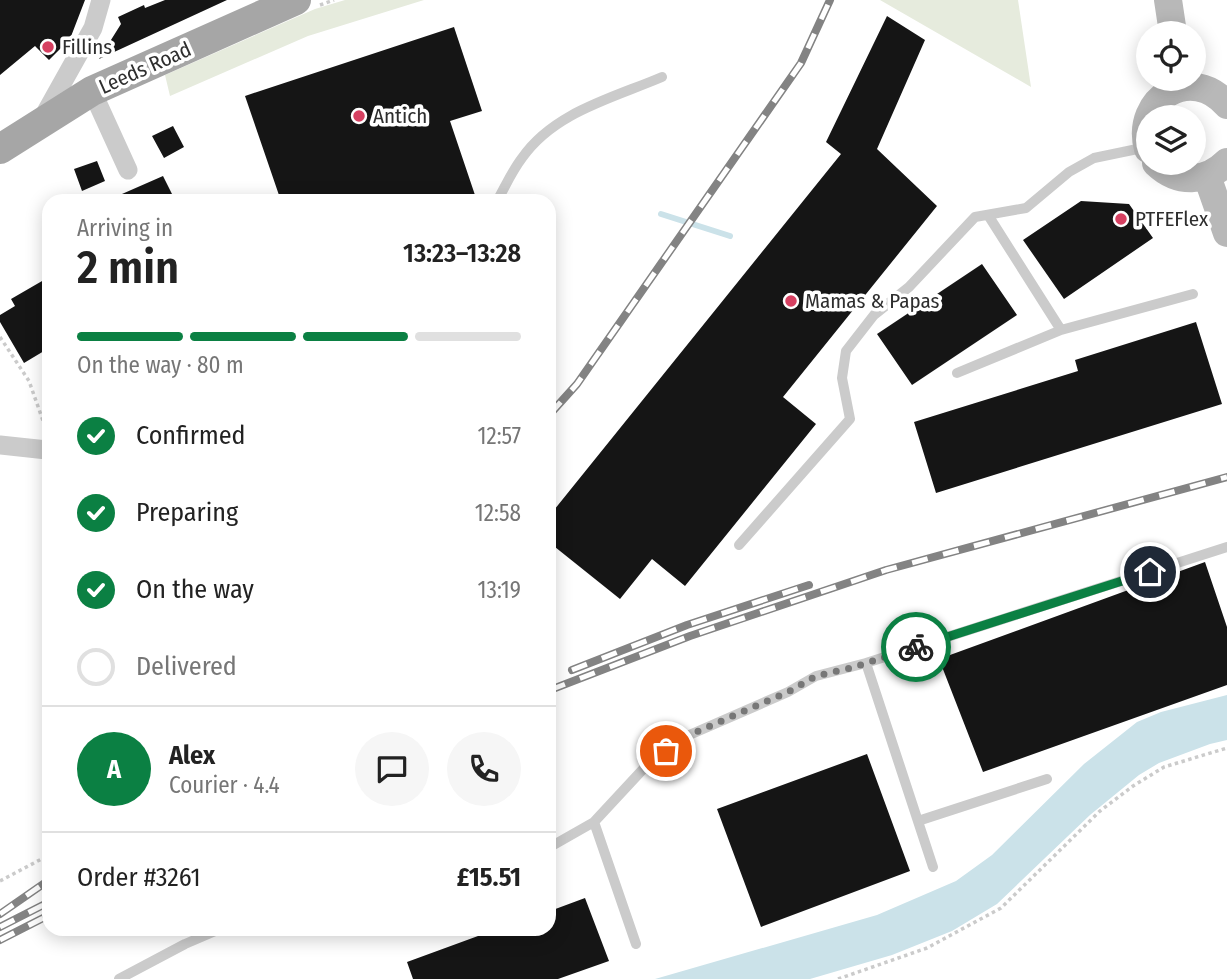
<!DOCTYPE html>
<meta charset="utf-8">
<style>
body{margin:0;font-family:"Fira Sans Condensed",sans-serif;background:#f6f6f6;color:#222;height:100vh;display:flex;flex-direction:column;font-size:26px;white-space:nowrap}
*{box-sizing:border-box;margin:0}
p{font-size:23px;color:#767676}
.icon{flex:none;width:38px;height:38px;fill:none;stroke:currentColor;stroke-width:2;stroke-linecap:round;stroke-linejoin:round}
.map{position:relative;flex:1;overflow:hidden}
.sheet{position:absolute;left:42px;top:194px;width:514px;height:742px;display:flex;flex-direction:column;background:#fff;border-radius:21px;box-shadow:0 4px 18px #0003}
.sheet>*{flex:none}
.fabs{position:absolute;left:1136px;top:21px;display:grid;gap:14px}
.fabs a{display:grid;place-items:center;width:70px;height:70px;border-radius:50%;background:#fff;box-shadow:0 4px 18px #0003;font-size:35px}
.pin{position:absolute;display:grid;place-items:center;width:60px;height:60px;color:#fff;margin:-30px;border:4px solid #fff;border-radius:50%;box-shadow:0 2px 7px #0007}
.courier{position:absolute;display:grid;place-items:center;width:70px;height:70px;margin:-35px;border:5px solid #0b8043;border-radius:50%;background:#fff;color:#222;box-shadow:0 2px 9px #0007}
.head em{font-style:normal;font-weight:600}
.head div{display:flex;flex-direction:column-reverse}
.head{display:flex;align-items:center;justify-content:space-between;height:119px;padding:0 35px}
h1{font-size:46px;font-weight:600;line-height:52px}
.bar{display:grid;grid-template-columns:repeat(4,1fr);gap:10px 7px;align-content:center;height:84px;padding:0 35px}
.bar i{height:9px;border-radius:5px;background:#e0e0e0}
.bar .on{background:#0b8043}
.bar p{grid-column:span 4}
.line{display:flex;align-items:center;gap:18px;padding:0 35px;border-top:2px solid #e0e0e0}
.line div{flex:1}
.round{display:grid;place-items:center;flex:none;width:74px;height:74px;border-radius:37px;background:#f6f6f6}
ol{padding:0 35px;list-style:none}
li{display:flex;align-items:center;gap:21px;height:77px}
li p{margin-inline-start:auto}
li .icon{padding:7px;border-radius:50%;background:#0b8043;color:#fff;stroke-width:4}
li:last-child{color:#767676}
li i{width:38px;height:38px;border:4px solid #e0e0e0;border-radius:50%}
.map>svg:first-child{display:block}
</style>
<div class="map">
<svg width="1227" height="979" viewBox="0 0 1227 979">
<rect width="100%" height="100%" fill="#fff"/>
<!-- green -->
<path fill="#e6ebdd" d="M345,0H424L308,36L170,96L165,75L315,9Z
M881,0H1018L1031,87L880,0Z"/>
<!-- water -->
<path fill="#cbe2e9" d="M1227,695V740L1210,744L1159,763L1139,775L1090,815L997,904L952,931L892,955L810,979H655L877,915L956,881L992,855L1084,764L1137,722L1161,712Z"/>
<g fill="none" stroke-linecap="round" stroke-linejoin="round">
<!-- stream -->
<path stroke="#cbe2e9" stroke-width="6" d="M661,214L730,236"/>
</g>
<!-- building -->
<path fill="#151515" d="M0,0H85L70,39L49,60L35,46L0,75Z
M165,0H227L99,59L121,24L118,17L144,5L145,8Z
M887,16L925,40L877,149L937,206L783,397L816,424L685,586L652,559L620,599L550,543V515L841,154L826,142Z
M454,27L482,111L450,121L477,201H281L245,96Z
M173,126L184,147L164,158L152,136Z
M97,161L105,181L82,191L74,169Z
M163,176L172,194L155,201H106Z
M1081,201L1129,204L1153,238L1064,299L1023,240Z
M982,264L1017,315L912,385L877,334Z
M49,277V348L24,363L0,322V315L15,306L11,299Z
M1196,322L1222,404L936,493L914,422L1078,371L1075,360Z
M1205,562L1227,627V685L983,772L939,659Z
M867,754L910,871L761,927L717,809Z
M585,898L609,961L558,979H413L407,962L478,936L475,929H550V911Z"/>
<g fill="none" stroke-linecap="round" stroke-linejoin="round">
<!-- path -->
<path stroke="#cbcbcb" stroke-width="3.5" stroke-dasharray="3.5 3.5" stroke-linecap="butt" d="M320,5L334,0
M0,337L29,381L47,432
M0,881L49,855
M838,979L927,948L1001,908L1100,811L1133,786L1164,767L1227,748"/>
<!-- service -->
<path stroke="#cbcbcb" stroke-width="10" d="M497,201C505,187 512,171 522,158C554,112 613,98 662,77
M988,215L1061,330L1193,294
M957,373L1061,330
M739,545L850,419L842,378L846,351L874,315L909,287L975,217L1026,208L1069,172L1094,158L1147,147
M866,663L933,867
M918,821L1047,779
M594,822L636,944
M550,847L594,822L646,766L687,736L788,692L816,676L866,663L1227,547
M119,979L185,944L220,929"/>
<!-- minor -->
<path stroke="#cbcbcb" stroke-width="19" d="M92,91L128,170
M41,121L93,28L101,0
M0,445L47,450L49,452"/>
<!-- secondary -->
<path stroke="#b8b8b8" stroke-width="28" d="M1168,0L1173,33
M1148,149C1134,98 1192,64 1227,105
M1156,163C1178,184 1206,183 1227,162
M1207,176L1227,233"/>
<!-- primary -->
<path stroke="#a6a6a6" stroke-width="30" d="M0,149L92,91L296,0"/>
<!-- rail casing -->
<g stroke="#838383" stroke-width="8">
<path id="rail" d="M550,414L577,384L801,63L830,0
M572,670L687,625L809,585
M550,690L690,636L886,570L1227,477
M0,914L49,880
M0,927L49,902
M0,940L49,915"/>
</g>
<!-- rail -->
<use href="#rail" stroke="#fff" stroke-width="5" stroke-dasharray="16" stroke-linecap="butt"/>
</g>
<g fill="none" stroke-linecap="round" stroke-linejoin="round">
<!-- done -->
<path stroke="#777" stroke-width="7" stroke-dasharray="0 12.6" d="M666,751L687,736L788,692L816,676L851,668L916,647"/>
<!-- route -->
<path stroke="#0b8043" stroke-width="9" d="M916,647L1150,572"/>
</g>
<!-- markers -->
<g fill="#d64061" stroke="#fff" stroke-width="2.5">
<circle cx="48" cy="47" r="7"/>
<circle cx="359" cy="116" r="7"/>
<circle cx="1121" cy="219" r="7"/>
<circle cx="791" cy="301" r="7"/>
</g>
<g text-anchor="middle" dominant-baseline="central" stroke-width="7" stroke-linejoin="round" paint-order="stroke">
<!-- poi labels -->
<g font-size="21" fill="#2e2e2e" stroke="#fff" text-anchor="start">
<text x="62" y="47">Fillins</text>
<text x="373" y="116">Antich</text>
<text x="1135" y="219">PTFEFlex</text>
<text x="805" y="301">Mamas &amp; Papas</text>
</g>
<!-- street labels -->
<g font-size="21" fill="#2e2e2e" stroke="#fff">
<text transform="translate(145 68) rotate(-24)">Leeds Road</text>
</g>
</g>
</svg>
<div class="fabs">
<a><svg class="icon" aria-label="locate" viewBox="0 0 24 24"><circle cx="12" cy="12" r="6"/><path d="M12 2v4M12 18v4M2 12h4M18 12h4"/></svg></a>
<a><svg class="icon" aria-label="layers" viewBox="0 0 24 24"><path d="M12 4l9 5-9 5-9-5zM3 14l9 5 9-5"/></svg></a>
</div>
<div class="pin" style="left:666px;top:751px;background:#ea580c"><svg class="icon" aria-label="bag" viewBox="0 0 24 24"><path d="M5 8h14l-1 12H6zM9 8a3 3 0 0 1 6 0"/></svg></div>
<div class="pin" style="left:1150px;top:572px;background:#1f2937"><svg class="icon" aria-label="home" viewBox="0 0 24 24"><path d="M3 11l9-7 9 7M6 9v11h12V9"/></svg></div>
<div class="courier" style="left:916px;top:647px"><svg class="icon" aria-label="bike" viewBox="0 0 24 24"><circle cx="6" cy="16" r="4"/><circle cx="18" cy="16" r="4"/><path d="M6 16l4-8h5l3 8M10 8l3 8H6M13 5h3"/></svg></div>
<section class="sheet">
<div class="head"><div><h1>2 min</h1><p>Arriving in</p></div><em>13:23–13:28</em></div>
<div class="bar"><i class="on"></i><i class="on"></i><i class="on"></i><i></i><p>On the way · 80 m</p></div>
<ol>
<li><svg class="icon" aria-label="check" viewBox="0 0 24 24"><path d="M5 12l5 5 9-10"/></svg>Confirmed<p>12:57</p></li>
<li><svg class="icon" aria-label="check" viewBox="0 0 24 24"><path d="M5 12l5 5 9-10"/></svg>Preparing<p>12:58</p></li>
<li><svg class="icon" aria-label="check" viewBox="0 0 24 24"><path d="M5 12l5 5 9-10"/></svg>On the way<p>13:19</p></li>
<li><i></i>Delivered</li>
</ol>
<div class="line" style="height:126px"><b class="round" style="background:#0b8043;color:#fff">A</b><div><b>Alex</b><p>Courier · 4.4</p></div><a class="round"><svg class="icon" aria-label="chat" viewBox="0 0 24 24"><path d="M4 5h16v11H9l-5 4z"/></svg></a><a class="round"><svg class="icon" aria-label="phone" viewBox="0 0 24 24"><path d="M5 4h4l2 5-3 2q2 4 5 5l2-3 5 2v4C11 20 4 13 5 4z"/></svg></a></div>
<div class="line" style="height:91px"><div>Order #3261</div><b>£15.51</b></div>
</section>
</div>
